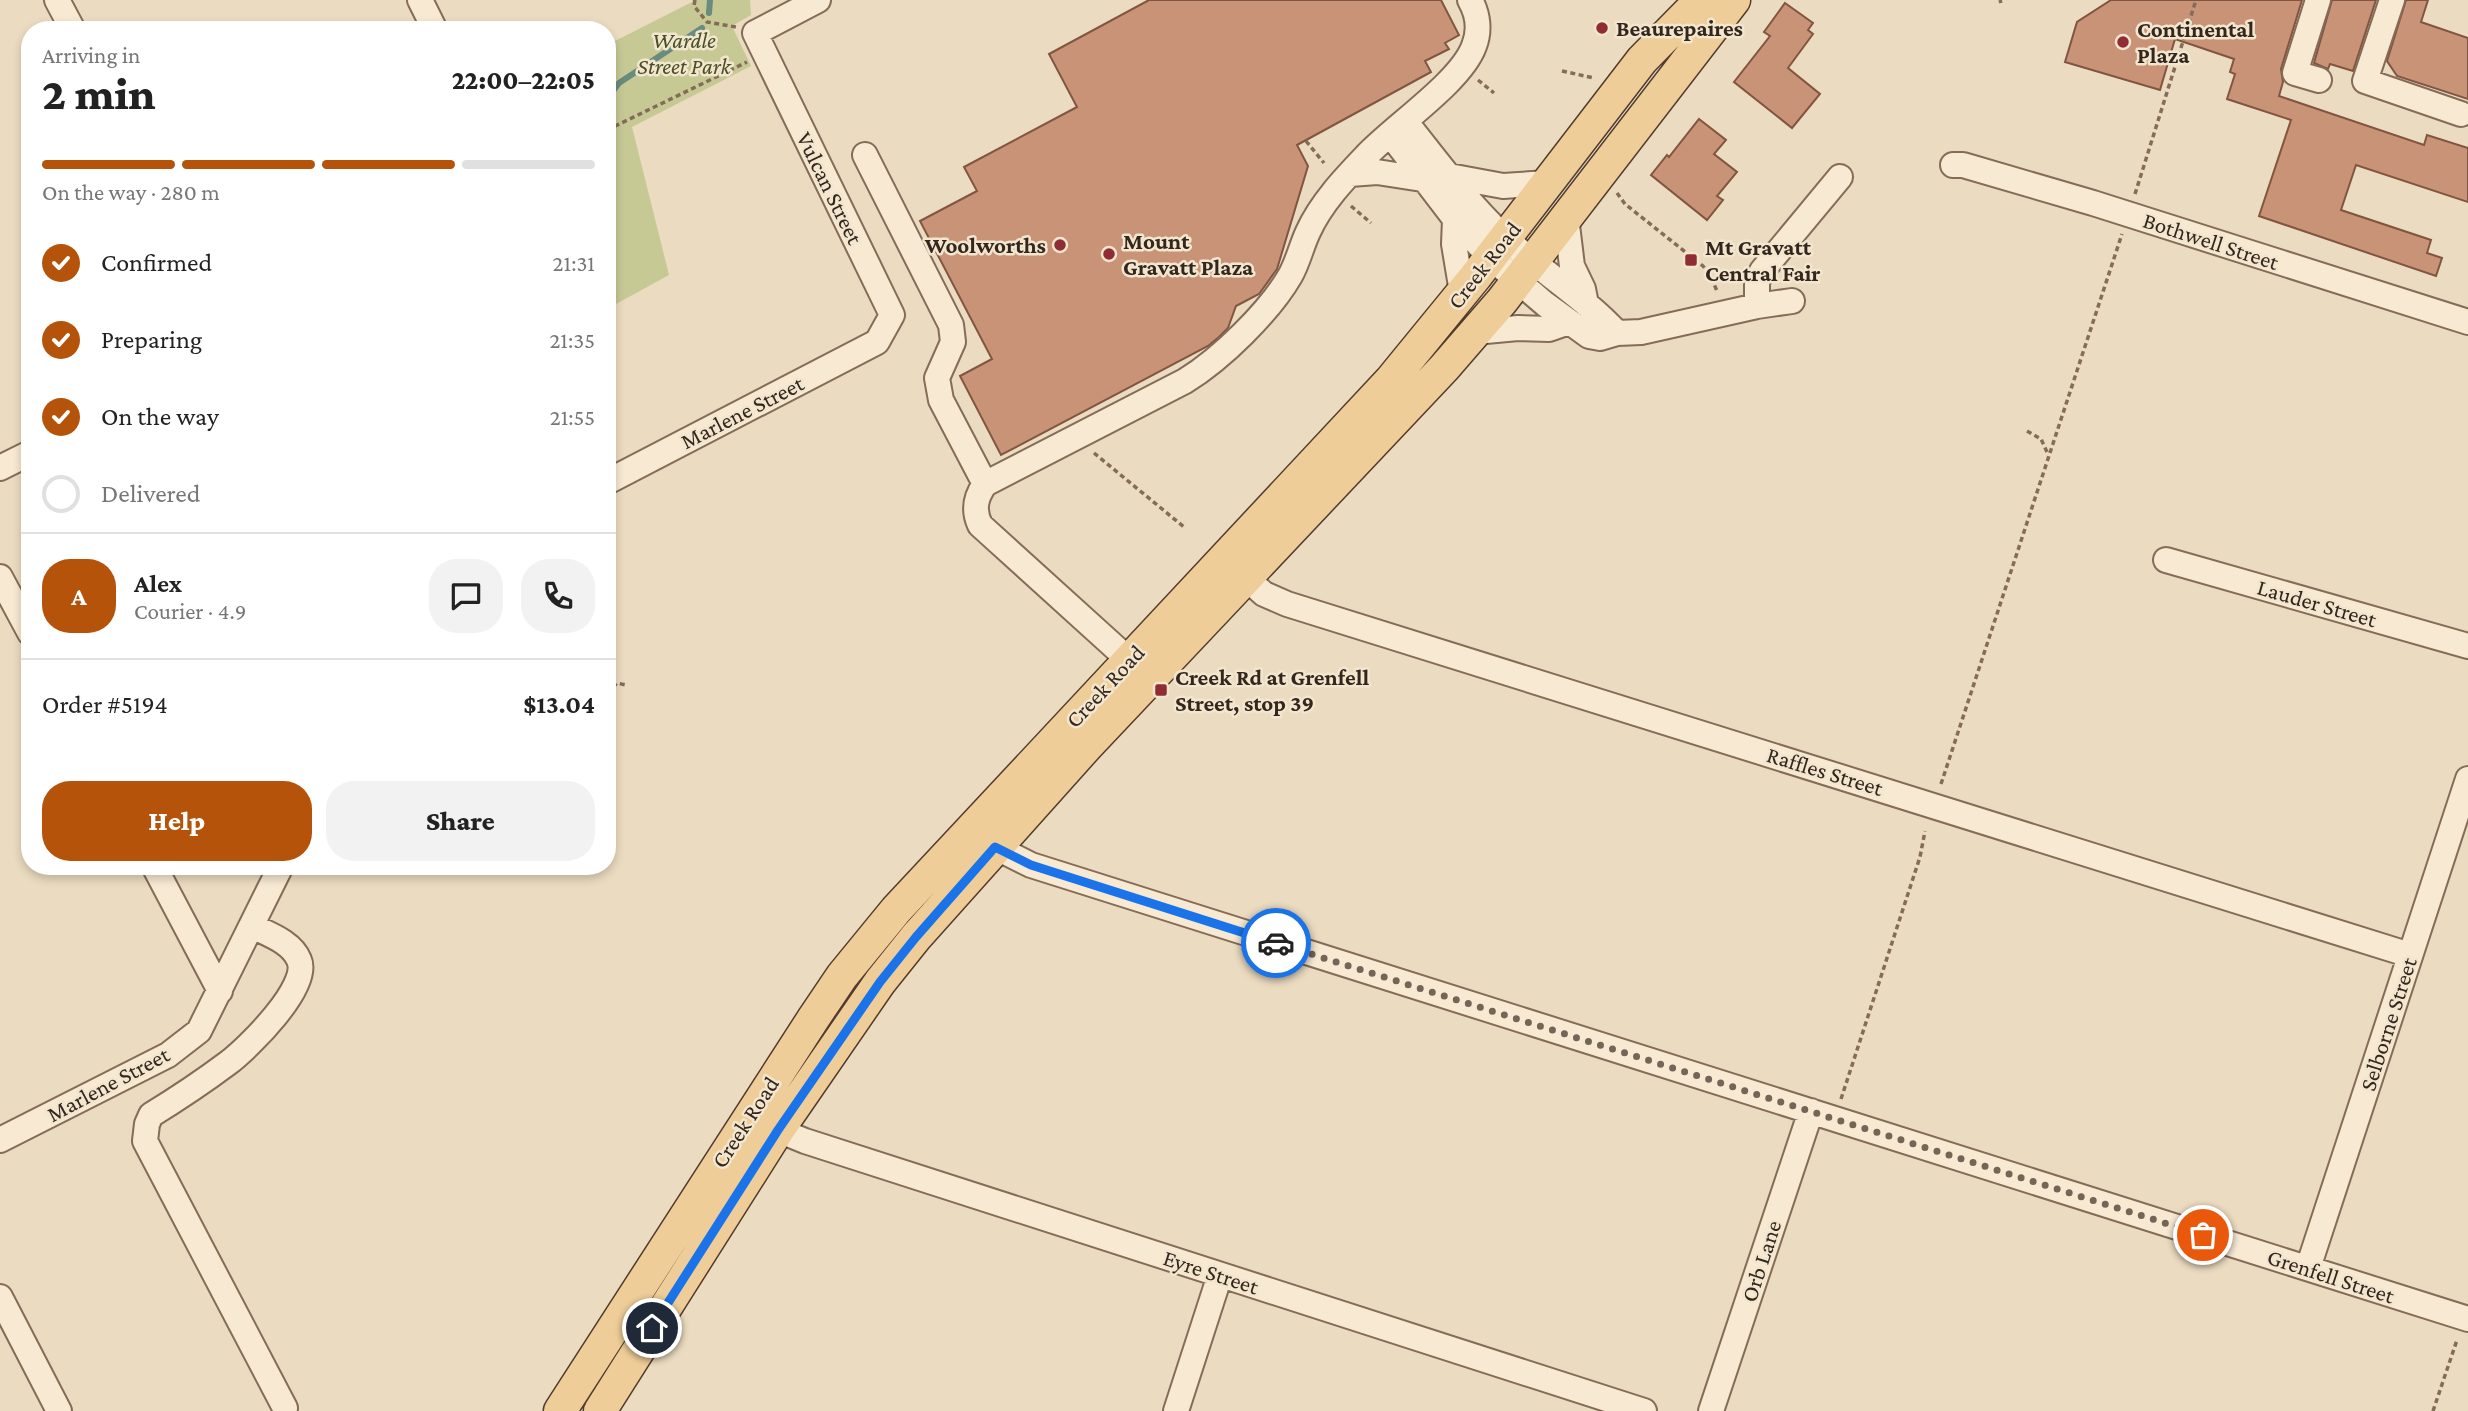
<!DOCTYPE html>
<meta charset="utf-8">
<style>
body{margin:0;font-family:"Crimson Pro",serif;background:#f2f2f2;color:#222;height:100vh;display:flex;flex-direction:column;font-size:26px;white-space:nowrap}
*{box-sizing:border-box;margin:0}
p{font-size:23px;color:#767676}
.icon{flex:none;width:38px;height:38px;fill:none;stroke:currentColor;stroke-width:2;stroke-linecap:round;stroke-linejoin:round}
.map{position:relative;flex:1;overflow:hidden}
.drawer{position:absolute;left:21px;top:21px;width:595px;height:854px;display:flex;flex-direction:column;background:#fff;border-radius:28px;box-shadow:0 4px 10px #0003}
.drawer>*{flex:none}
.pin{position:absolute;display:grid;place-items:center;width:60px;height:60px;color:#fff;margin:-30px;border:4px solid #fff;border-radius:50%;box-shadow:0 2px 7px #0007}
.courier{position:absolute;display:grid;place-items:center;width:70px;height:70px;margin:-35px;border:5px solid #1a73e8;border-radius:50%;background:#fff;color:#222;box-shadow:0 2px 9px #0007}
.headline em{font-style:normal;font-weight:800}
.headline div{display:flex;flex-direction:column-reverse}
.headline{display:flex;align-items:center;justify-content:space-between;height:119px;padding:0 21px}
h1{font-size:46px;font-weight:800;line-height:52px}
.bar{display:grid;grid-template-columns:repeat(4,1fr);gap:10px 7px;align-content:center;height:84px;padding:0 21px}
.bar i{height:9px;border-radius:5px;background:#e0e0e0}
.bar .selected{background:#b45309}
.bar p{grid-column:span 4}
.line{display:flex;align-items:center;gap:18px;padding:0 21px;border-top:2px solid #e0e0e0}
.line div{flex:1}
.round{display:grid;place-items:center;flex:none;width:74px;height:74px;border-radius:28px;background:#f2f2f2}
ol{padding:0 21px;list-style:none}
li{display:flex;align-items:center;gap:21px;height:77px}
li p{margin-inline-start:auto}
li .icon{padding:7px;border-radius:50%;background:#b45309;color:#fff;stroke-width:4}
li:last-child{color:#767676}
li i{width:38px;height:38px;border:4px solid #e0e0e0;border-radius:50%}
.cta{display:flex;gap:14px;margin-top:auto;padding:14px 21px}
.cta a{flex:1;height:80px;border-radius:28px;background:#b45309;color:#fff;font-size:28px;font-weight:800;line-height:80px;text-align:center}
.cta a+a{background:#f2f2f2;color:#222}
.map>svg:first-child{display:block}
</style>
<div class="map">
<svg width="2468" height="1411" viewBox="0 0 2468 1411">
<rect width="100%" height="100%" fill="#ebdbc0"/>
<!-- green -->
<path fill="#c7c995" d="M692,0H750L751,15L732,26L751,66L632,127L669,275L607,309V45L692,2Z"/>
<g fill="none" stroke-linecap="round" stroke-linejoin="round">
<!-- stream -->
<path stroke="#6a8b80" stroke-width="6" d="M709,13L710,0
M607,99L619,83L702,28"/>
</g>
<!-- building -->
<path fill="#c89377" stroke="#825540" stroke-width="2" d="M1149,0H1441L1459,35L1445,43L1449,49L1425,61L1431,72L1297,145L1308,166L1277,269L1259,294L1236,306L1228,328L1219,337L1208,346L1001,455L960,376L992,359L920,221L977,191L964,167L1077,107L1049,54Z
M2111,0H2302L2281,69L2283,82L2279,96L2424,145L2427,135L2468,148V202L2356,165L2341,210L2431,240L2427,253L2442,258L2436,276L2259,216L2291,120L2227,99L2235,74L2230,72L2234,59L2175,39L2160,90L2065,62L2077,22Z
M2332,0H2376L2353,71L2330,64L2328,69L2314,63Z
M2406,0H2428L2421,22L2468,38V99L2397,76L2387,61Z
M1785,3L1813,23L1808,30L1813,34L1788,68L1820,94L1792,128L1734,82L1770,36L1764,32Z
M1699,119L1726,140L1714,154L1737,172L1717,196L1723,200L1707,220L1651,175L1667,155L1669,157Z"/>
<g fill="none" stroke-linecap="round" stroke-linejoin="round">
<!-- minor casing -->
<g stroke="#846c59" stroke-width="28">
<path id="minor" d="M57,0L73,30
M420,0L435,30
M2318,0L2295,73L2319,80
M2392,0L2365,81L2461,114
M1405,121C1436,160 1466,201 1503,236C1539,270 1584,297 1617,333
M1390,134L1455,219L1490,257L1545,304L1589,336L1600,338L1617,333L1641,332L1757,306L1792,301
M865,155L951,325L953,342L937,378L941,400L985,484
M1953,165H1963L2093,203L2468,322
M1350,174L1377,172L1422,179
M1449,176L1503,186L1548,183
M1566,217L1572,266L1583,289L1586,304
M1455,219L1454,244L1462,292
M1757,306V282L1762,271L1840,177
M1475,332L1518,328L1549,329L1569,322
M0,468L30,453
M607,482L877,342L892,315L755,33L818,0
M2166,560L2468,646
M0,577L30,633
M1246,578L1264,594L1287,604L2410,955
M1129,660L980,525C973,510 975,498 985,484L1185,381C1221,359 1269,312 1290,276C1298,262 1301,247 1308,232C1321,203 1345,178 1366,156C1394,126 1461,82 1474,46C1480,31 1478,14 1470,0
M995,847L1031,865L2468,1319
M154,866L220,991
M252,926C268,934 292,942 299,960C311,986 248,1048 228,1063C204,1081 177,1099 151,1115L147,1124L145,1141L285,1408
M778,1130L805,1141L1644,1411
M0,1140L168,1055L199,1031L281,866
M2308,1268L2468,779
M0,1297L59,1411
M1176,1411L1220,1275
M1711,1411L1811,1111"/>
</g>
<!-- major casing -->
<g stroke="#513b2d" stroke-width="35">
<path id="major" d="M560,1411L813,1019L842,976L896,910L1391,380L1476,276L1642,60L1701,0
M600,1411L778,1130L880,982L916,937L1086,747L1444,368L1502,301L1734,0"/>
</g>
<!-- path -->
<path stroke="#846c59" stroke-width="3.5" stroke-dasharray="5 3.5" stroke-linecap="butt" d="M695,0L694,6L707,22L736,27
M2000,0L2001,3
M1562,71L1594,78
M1478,80L1494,93
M607,130L747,62
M1306,141L1324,163
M1617,193L1625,204L1703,266L1710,275L1717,291
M2135,194L2196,0
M1351,206L1371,223
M2027,431L2041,439L2047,452
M1094,453L1184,527
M607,693L617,683L626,685
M1941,784L2122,234
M1841,1099L1920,857L1925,831
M2433,1411L2457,1340"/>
<!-- minor -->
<use href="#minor" stroke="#f7e9d2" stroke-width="24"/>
<!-- major -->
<use href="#major" stroke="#eecd98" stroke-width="32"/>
</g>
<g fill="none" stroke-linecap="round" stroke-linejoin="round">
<!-- done -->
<path stroke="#746556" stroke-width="7" stroke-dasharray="0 12.6" d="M1276,943L2203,1235"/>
<!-- route -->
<path stroke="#1a73e8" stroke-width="9" d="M652,1328L778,1130L880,982L916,937L995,847L1031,865L1276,943"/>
</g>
<!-- markers -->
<g fill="#902c34" stroke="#f3e6cf" stroke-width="2.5">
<circle cx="1602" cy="28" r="7"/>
<circle cx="2123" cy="42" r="7"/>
<circle cx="1060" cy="245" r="7"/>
<circle cx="1109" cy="254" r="7"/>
<rect x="1684" y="253" width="14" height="14" rx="3.5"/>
<rect x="1154" y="683" width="14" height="14" rx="3.5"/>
</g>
<g text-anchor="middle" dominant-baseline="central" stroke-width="5" stroke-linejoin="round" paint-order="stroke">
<!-- poi labels -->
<g font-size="23" font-weight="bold" fill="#34261d" stroke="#f3e6cf" text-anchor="start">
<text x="1616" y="28">Beaurepaires</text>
<text x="2137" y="29">Continental<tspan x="2137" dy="26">Plaza</tspan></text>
<text x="1123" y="241">Mount<tspan x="1123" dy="26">Gravatt Plaza</tspan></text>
<text x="1046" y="245" text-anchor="end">Woolworths</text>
<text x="1705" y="247">Mt Gravatt<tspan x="1705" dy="26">Central Fair</tspan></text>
<text x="1175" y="677">Creek Rd at Grenfell<tspan x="1175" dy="26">Street, stop 39</tspan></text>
</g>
<!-- park labels -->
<g font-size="23" font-style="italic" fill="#484f24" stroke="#f3e6cf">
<text x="684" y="40">Wardle<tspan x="684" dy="26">Street Park</tspan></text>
</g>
<!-- street labels -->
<g font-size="23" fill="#34261d" stroke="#f3e6cf">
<text transform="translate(830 188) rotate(64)">Vulcan Street</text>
<text transform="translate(2211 241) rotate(18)">Bothwell Street</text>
<text transform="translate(1484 265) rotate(-52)">Creek Road</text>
<text transform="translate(742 412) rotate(-27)">Marlene Street</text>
<text transform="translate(2317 603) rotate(16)">Lauder Street</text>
<text transform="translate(1105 686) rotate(-47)">Creek Road</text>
<text transform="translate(1825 771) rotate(17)">Raffles Street</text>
<text transform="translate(2388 1024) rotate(-72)">Selborne Street</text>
<text transform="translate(108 1084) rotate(-28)">Marlene Street</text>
<text transform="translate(745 1122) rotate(-57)">Creek Road</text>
<text transform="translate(1761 1261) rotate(-72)">Orb Lane</text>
<text transform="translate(1211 1272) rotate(18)">Eyre Street</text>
<text transform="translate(2331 1276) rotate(18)">Grenfell Street</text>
</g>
</g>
</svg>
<div class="pin" style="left:2203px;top:1235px;background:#ea580c"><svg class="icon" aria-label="bag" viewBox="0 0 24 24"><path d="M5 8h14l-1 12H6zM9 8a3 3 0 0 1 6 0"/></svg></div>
<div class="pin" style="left:652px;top:1328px;background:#1f2937"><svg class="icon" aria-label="home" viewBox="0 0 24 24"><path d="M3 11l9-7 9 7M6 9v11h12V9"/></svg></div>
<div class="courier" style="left:1276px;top:943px"><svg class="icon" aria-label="car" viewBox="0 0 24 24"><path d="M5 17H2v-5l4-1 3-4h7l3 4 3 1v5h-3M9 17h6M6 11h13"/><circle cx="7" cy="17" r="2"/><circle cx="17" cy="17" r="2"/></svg></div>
<section class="drawer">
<div class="headline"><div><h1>2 min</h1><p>Arriving in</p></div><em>22:00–22:05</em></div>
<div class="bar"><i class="selected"></i><i class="selected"></i><i class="selected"></i><i></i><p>On the way · 280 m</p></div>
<ol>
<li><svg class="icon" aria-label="check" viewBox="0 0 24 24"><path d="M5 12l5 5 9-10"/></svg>Confirmed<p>21:31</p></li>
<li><svg class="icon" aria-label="check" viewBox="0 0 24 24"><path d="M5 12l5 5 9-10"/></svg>Preparing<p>21:35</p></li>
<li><svg class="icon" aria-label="check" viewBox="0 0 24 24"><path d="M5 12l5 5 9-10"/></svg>On the way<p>21:55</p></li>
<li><i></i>Delivered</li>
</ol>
<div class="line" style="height:126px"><b class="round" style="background:#b45309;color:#fff">A</b><div><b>Alex</b><p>Courier · 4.9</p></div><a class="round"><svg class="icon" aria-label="chat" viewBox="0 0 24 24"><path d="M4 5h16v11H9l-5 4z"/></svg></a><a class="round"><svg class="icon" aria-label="phone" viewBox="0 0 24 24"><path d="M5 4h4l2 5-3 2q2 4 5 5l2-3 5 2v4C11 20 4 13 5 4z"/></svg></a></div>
<div class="line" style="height:91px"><div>Order #5194</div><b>$13.04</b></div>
<div class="cta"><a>Help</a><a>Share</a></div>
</section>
</div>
